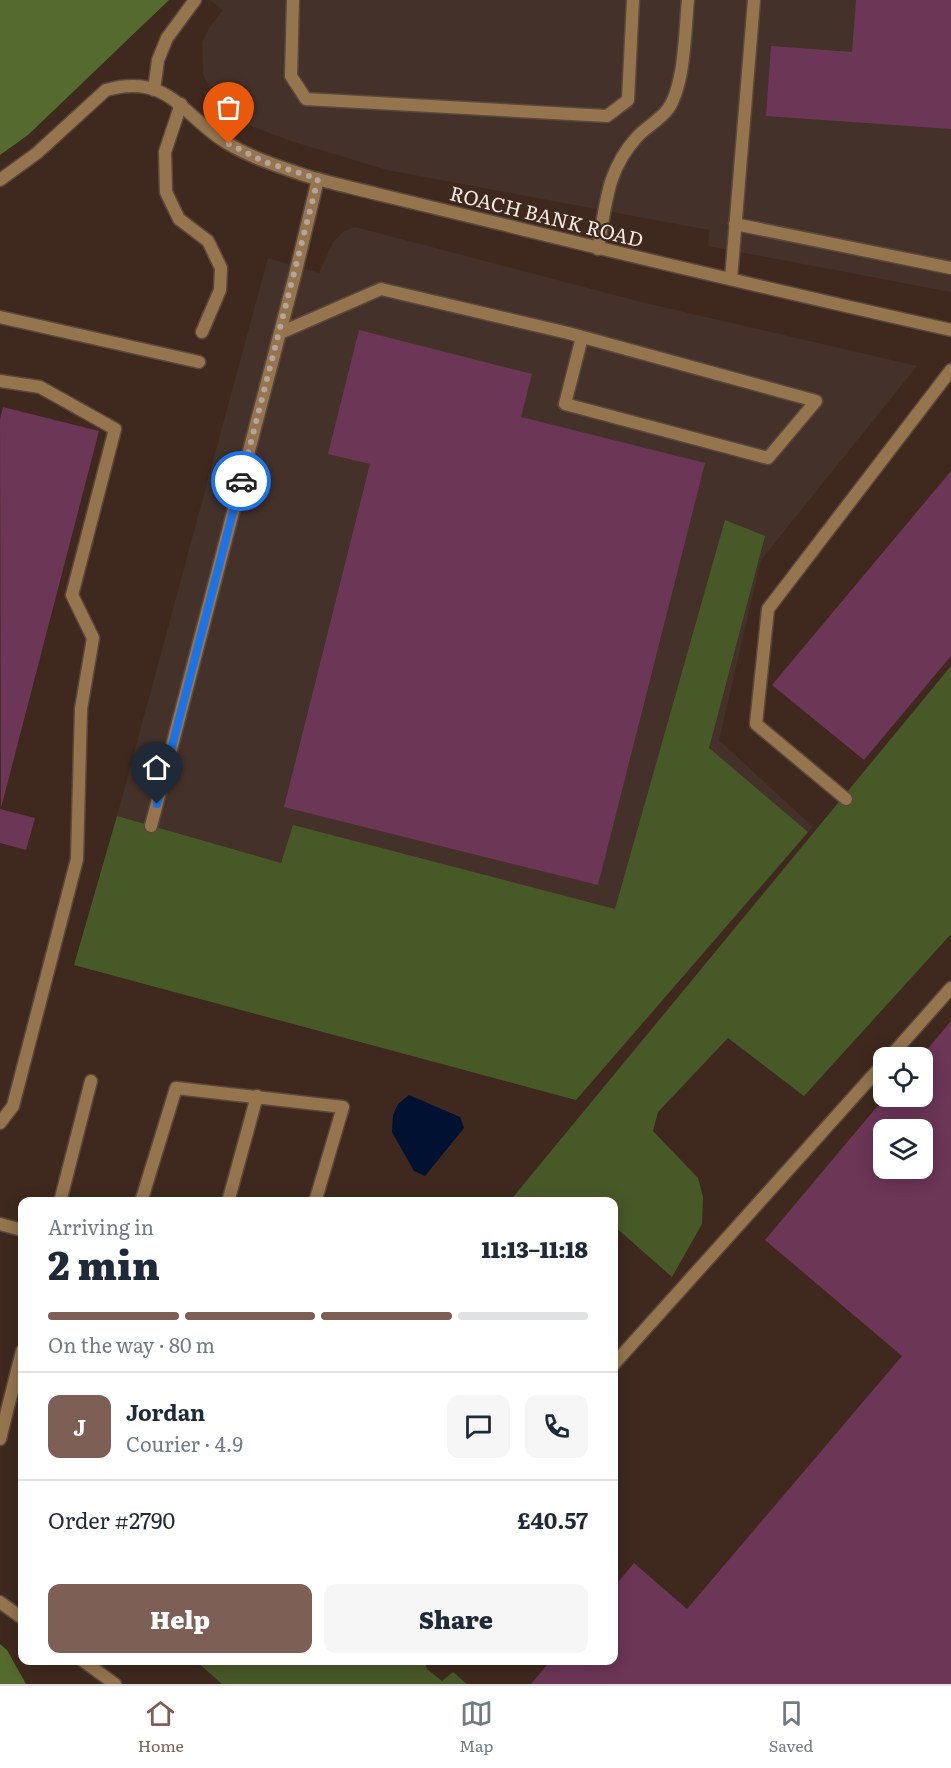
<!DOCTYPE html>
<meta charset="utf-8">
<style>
body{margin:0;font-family:Literata,serif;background:#f6f6f7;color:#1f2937;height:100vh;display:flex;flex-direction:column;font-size:22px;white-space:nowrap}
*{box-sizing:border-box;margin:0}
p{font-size:20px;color:#747a83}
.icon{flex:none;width:33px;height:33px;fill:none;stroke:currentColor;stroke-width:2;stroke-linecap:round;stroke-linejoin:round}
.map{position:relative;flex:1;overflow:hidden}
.drawer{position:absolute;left:18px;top:1197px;width:600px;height:468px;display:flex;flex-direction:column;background:#fff;border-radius:12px;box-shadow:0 3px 15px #0003}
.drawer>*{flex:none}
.controls{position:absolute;left:873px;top:1047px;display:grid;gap:12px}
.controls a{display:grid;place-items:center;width:60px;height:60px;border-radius:12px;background:#fff;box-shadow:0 3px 15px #0003;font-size:30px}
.pin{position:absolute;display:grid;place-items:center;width:51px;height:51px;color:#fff;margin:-62px -26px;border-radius:50% 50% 50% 0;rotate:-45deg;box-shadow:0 0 6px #0007}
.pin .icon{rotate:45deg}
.courier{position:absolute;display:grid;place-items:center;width:60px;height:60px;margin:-30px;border:4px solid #1a73e8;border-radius:50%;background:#fff;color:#222;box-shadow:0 2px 8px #0007}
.summary em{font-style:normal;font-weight:800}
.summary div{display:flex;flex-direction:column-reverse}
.summary{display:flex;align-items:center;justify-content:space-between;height:102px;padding:0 30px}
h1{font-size:39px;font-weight:800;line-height:45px}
.bar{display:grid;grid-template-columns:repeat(4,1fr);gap:9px 6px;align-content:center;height:72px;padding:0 30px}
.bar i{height:8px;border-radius:4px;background:#e0e1e3}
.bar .selected{background:#7d5f55}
.bar p{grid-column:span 4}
.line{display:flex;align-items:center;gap:15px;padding:0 30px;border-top:2px solid #e0e1e3}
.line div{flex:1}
.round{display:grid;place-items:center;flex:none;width:63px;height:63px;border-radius:12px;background:#f6f6f7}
.action{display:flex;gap:12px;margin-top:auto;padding:12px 30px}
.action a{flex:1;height:69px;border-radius:12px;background:#7d5f55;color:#fff;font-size:24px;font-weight:800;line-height:69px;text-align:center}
.action a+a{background:#f6f6f7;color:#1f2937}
.tab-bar{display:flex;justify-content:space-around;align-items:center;height:84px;border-top:2px solid #e0e1e3;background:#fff;font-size:16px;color:#747a83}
.tab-bar a{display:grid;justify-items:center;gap:3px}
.tab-bar .selected{color:#7d5f55}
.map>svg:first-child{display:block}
</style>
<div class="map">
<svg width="951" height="1684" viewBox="0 0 951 1684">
<rect width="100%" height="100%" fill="#3f291e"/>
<!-- industrial -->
<path fill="#44322a" d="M210,0H951V292L708,246L709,230L387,170L291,141L249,125L226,109L210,89L203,74L202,42L210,27L223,10Z
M355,227L641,302L917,366L761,560L719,740L813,827L576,1100L74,965L117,816L268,258L319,273L333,242L344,231Z"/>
<!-- green -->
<path fill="#485928" d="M725,520L765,536L709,748L808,832L576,1100L74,965L117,816L281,863L293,825L615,909Z
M951,666V934L804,1096L728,1038L658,1112L653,1131L698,1178L703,1197L702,1224L672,1277L614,1226V1202H509Z
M196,1661H424L427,1669L442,1681L453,1672L467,1684H222Z"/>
<!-- forest -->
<path fill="#556a2e" d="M0,0H169L28,135L0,155Z
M0,1644L7,1650L26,1684H0Z"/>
<!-- water -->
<path fill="#001131" d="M409,1095L460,1117L464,1128L425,1176L414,1171L392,1132L393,1115L398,1104Z"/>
<!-- building -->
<path fill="#6c3657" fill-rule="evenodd" d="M856,0H951V129L766,116L771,46L852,52Z
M359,330L532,374L521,417L705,463L598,885L284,807L370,464L328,454Z
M3,407L99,431L1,808L0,420Z
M951,471V656L864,760L772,685Z
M0,809L35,818L26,850L0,843Z
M951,1021V1684H531L551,1660H614V1587L634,1563L687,1609L902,1356L765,1240L886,1096H922V1058H920ZM884,1130H922V1168H884Z"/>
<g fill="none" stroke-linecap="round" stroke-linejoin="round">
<!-- lane casing -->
<g stroke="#5c473d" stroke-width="15">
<path id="lane" d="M293,0L291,76L306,99L607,116L628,100L633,0
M181,104L165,152L166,192L179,219L208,241L221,268L220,290L202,332
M735,224L951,268
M598,249C606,205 606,171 637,137C646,127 660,120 668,109C685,85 685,29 688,0
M731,279L754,0
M0,317L199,362
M280,333L381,289L568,333L816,401L768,458L565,404L582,337
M0,381L40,387L115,429L72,595L93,638L81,709L77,859L13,1106L0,1123
M846,799L756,724L768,609L951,370
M151,826L295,275L318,179
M60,1202L91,1081
M141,1202L176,1088L343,1107L315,1202
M228,1202L257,1096
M0,1224L22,1230
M0,1439L22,1351"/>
</g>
<!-- street casing -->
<g stroke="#5c473d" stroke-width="15">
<path id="street" d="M154,90L158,60L167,38L195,0
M0,180L37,153L106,90C168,72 183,116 227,143C252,158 280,167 307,176C330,183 354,188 377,194C418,204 459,214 501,224C650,261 801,296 951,330
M889,1058L951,988
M614,1364L884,1063
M0,1602L22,1618
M82,1660L115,1684"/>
</g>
<!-- lane -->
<use href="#lane" stroke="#94754e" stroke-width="12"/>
<!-- street -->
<use href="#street" stroke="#94754e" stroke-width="12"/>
</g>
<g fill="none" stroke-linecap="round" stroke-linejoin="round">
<!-- done -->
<path stroke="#b6a49c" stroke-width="6" stroke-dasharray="0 10.8" d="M229,144L265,162L318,179L241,481"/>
<!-- route -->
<path stroke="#1a73e8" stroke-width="8" d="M157,804L241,481"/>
</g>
<g text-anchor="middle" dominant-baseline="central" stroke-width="4.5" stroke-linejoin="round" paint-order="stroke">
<!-- street labels -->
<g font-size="20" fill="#f6e7e0" stroke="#3f291e">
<text transform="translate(547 215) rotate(14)">ROACH BANK ROAD</text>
</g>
</g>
</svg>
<div class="controls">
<a><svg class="icon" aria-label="locate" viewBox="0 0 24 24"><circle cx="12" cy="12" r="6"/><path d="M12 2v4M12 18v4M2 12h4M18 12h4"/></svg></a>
<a><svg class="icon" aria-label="layers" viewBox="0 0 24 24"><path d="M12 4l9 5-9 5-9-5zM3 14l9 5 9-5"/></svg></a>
</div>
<div class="pin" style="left:229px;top:144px;background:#ea580c"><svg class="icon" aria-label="bag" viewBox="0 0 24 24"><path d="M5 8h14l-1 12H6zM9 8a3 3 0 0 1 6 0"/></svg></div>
<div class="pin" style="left:157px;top:804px;background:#1f2937"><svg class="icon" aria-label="home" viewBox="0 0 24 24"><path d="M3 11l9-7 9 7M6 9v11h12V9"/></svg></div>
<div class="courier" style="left:241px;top:481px"><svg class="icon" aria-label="car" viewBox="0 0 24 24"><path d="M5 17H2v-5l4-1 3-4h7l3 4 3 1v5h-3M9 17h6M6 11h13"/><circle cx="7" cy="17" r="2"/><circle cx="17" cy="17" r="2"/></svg></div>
<section class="drawer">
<div class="summary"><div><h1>2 min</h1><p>Arriving in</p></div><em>11:13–11:18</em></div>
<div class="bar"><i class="selected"></i><i class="selected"></i><i class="selected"></i><i></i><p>On the way · 80 m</p></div>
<div class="line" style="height:108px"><b class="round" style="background:#7d5f55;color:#fff">J</b><div><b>Jordan</b><p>Courier · 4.9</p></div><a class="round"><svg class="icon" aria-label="chat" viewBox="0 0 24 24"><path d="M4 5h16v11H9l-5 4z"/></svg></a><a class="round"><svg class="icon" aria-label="phone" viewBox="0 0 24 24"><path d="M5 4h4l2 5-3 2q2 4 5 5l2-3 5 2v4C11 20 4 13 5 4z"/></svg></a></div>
<div class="line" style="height:78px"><div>Order #2790</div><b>£40.57</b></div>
<div class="action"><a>Help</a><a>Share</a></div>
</section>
</div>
<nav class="tab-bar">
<a class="selected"><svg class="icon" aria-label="home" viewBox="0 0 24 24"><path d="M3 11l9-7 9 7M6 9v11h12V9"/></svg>Home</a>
<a><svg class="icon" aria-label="map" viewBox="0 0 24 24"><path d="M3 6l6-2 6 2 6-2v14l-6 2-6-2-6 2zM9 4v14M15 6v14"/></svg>Map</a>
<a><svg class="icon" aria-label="saved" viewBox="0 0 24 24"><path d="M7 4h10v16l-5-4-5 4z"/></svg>Saved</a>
</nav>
